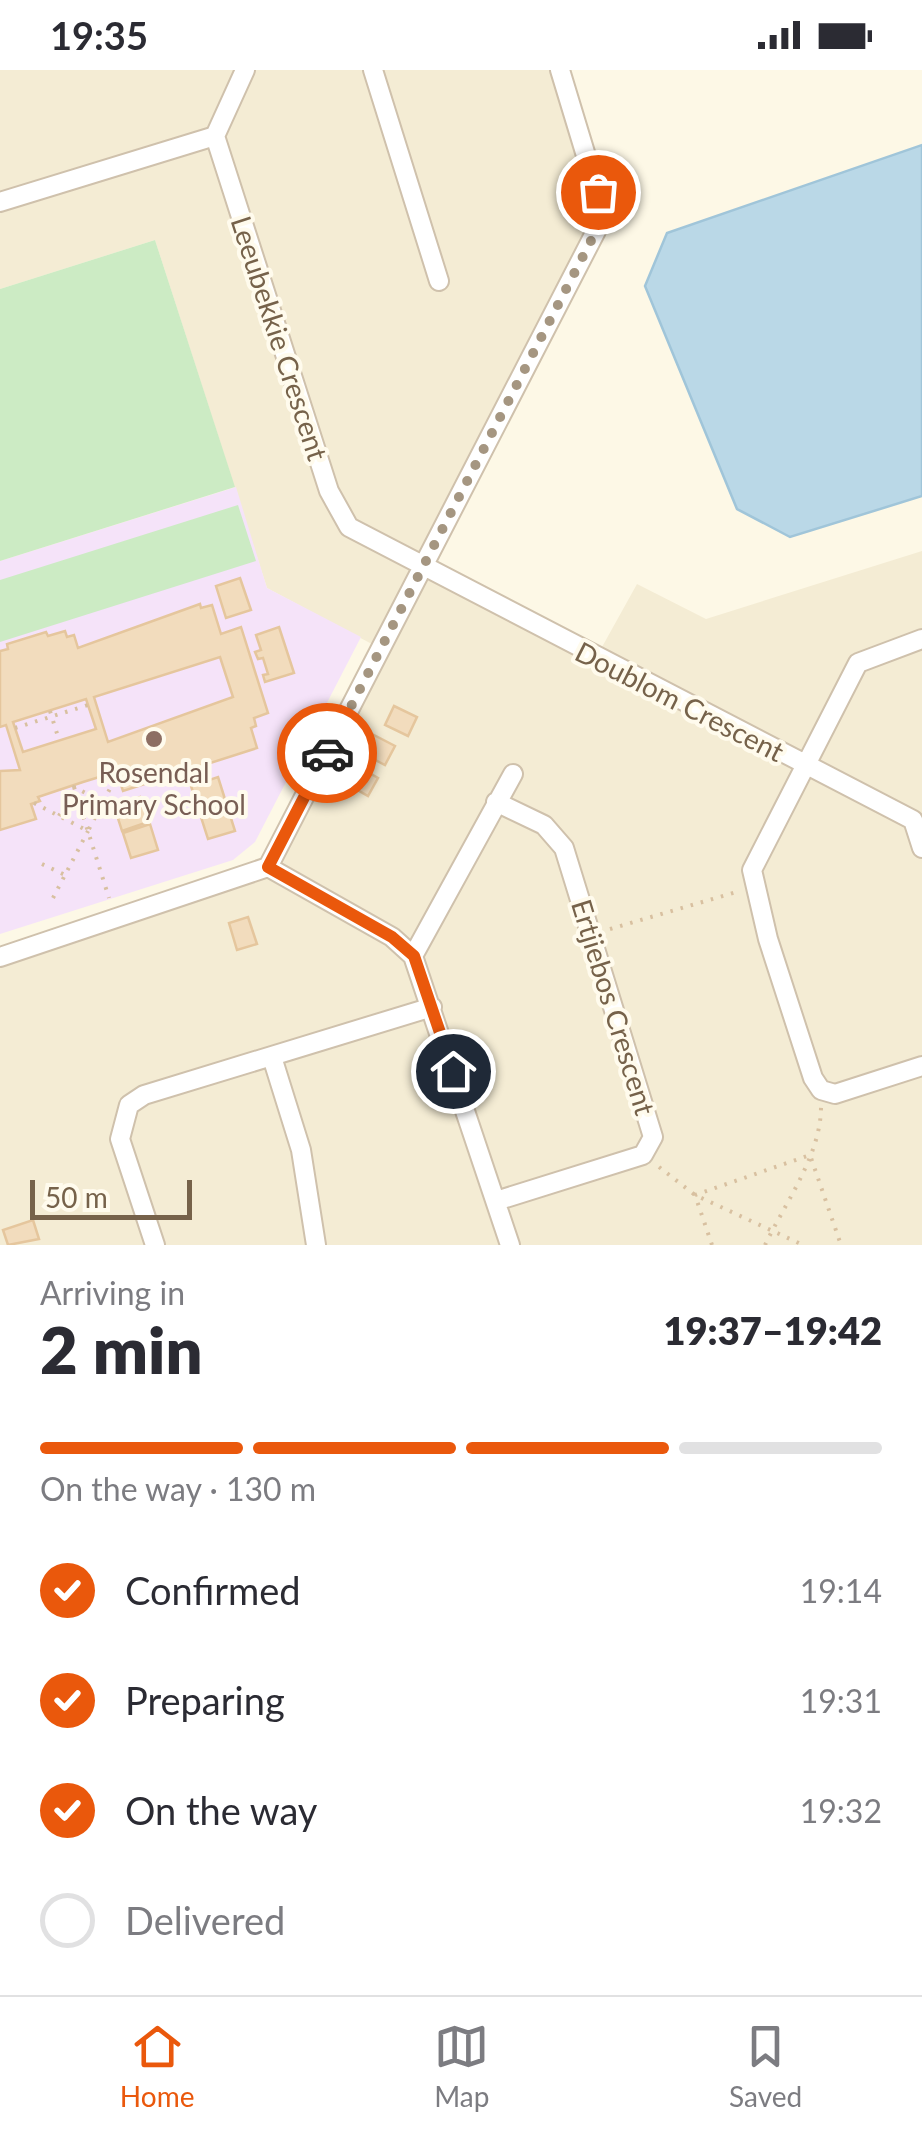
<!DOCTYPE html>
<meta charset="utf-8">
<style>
body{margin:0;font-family:Lato,sans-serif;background:#f2f2f3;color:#2b2b33;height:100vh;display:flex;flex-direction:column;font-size:38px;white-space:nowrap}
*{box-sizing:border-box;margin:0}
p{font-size:32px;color:#7c7c81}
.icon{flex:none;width:55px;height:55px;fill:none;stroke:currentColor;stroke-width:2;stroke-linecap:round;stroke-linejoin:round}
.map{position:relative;height:1175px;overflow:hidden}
.drawer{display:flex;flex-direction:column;background:#fff;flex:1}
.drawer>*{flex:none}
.scale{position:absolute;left:30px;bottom:25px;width:162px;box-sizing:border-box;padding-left:10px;border:5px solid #76624a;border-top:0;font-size:28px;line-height:35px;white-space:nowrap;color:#76624a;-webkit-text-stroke:8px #fffbed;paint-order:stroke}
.pin{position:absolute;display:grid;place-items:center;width:85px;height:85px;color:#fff;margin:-42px;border:5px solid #fff;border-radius:50%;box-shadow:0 2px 10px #0007}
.courier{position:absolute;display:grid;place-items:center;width:100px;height:100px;margin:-50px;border:8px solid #ea580c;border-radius:50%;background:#fff;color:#222;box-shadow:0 2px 12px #0007}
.summary em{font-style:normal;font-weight:800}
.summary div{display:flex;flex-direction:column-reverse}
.summary{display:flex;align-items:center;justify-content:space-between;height:170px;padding:0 40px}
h1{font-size:65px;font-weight:800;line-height:75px}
.bar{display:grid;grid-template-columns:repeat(4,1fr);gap:15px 10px;align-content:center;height:120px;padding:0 40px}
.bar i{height:12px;border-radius:8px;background:#e1e1e2}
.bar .selected{background:#ea580c}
.bar p{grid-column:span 4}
ol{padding:0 40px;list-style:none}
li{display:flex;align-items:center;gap:30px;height:110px}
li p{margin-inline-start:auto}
li .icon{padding:10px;border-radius:50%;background:#ea580c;color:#fff;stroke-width:4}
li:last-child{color:#7c7c81}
li i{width:55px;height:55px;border:5px solid #e1e1e2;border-radius:50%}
.status{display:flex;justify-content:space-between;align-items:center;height:70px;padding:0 50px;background:#fff;direction:ltr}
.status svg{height:28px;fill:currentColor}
.tabs{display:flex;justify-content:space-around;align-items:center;height:140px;border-top:2px solid #e1e1e2;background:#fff;font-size:28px;color:#7c7c81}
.tabs a{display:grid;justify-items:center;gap:5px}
.tabs .selected{color:#ea580c}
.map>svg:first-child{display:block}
</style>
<div class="status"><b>19:35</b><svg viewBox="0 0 49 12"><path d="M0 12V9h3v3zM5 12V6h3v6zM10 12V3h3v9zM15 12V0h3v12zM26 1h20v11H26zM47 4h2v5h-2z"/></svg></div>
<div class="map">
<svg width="922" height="1175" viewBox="0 0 922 1175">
<rect width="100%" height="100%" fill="#fdf8e6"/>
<!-- residential -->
<path fill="#f4ecd4" d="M0,0H562L601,144L425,498L597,586L637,514L706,549L922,481V1175H0V889L269,800L383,580L267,518L155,170L0,219Z"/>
<!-- education -->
<path fill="#f5e3f9" d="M236,417L267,518L361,567L255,772L233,790L0,864V491Z"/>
<!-- green -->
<path fill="#ccebc4" d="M155,170L235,417L0,491V219Z
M238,435L256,491L0,572V510Z"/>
<!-- water -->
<path fill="#bad8e7" stroke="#a0c5d9" stroke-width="2.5" d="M922,75V426L790,467L737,439L645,216L667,163Z"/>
<!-- building -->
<path fill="#f2dcbd" stroke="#e5c69d" stroke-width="2.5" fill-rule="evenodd" d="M240,508L251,540L226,548L216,516Z
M200,534L201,538L212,535L221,564L241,557L268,643L254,648L256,656L251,658L257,678L123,721L118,706L111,709L109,704L83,712L38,727L40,731L31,734L36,749L0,760V701L20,700L6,655L0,657V581L8,579L7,574L46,562L48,566L65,561L67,567L74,565L78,578ZM220,587L233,627L108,672L94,627ZM86,629L96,659L23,682L13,652Z
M279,557L294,603L265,612L263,605L268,604L263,588L258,589L255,582L261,580L256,565Z
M394,636L417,647L408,666L385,655Z
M372,664L395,676L385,695L362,683Z
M357,696L378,708L368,726L347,714Z
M218,707L235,761L208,769L191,716Z
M140,727L148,752L122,761L114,736Z
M150,754L158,780L131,788L123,763Z
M248,847L257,874L237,880L229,853Z
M33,1150L39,1169L8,1175L3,1160Z"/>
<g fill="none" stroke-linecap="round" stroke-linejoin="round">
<!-- minor casing -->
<g stroke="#cfc1ac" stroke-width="22">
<path id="minor" d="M245,0L215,66L329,421L349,457L913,750L922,778
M373,0L439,211
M0,132L215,66
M922,569L858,593L752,800L768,869L813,1008L821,1020L835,1024L922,996
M268,797L392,867L413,886L510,1175
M413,886L513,704
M0,887L268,797L596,161L597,122L560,0
M272,987L301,1080L316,1175
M496,1131L643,1085L653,1067L564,778L544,755L496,732
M155,1175L120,1069L129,1035L144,1025L432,937"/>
</g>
<!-- path -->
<path stroke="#d8c0a0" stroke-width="4" stroke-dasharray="2.5 8" stroke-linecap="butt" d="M50,641L59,670
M15,658L88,635
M74,717L109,828
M34,733L88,761L116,707
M59,746L74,717L103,732
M42,794L65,805
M53,828L88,761
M610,859L740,821
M659,1097L695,1125L803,1175
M712,1175L695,1125L810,1085L841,1175
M765,1175C785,1133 821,1085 821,1037"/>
<!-- minor -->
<use href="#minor" stroke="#fff" stroke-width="18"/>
</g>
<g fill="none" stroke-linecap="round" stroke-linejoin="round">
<!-- done -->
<path stroke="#a59681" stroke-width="10" stroke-dasharray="0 18" d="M327,683L596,161L598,122"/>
<!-- route -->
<path stroke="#ea580c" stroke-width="12" d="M327,683L268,797L392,867L414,886L453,1001"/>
</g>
<!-- markers -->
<circle fill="#8d6e63" stroke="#fffbed" stroke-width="4" cx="154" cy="669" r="10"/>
<g text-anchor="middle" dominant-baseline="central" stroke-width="8" stroke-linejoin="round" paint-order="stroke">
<!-- street labels -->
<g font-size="28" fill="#76624a" stroke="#fffbed">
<text transform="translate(280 268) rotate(72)">Leeubekkie Crescent</text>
<text transform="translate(680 631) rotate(27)">Doublom Crescent</text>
<text transform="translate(614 937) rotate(73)">Ertjiebos Crescent</text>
</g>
<!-- education labels -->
<g font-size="28" fill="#785e54" stroke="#fffbed">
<text x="154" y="702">Rosendal<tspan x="154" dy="32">Primary School</tspan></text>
</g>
</g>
</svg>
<div class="scale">50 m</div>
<div class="pin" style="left:598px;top:122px;background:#ea580c"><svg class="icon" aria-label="bag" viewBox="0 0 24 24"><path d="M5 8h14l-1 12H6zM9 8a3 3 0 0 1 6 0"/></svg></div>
<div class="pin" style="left:453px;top:1001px;background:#1f2937"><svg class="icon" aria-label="home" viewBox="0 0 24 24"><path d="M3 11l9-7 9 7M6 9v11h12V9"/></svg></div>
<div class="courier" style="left:327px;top:683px"><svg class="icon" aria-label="car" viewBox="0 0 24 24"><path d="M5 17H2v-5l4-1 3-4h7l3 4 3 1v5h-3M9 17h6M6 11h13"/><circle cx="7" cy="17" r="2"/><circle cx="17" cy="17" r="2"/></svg></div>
</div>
<section class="drawer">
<div class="summary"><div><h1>2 min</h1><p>Arriving in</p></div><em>19:37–19:42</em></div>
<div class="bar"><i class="selected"></i><i class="selected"></i><i class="selected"></i><i></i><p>On the way · 130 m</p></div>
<ol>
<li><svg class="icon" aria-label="check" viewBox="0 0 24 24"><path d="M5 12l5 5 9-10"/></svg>Confirmed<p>19:14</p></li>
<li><svg class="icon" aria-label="check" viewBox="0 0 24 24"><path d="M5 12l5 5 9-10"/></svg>Preparing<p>19:31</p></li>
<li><svg class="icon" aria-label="check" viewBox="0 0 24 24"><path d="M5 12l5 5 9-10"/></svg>On the way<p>19:32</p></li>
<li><i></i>Delivered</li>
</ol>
</section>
<nav class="tabs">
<a class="selected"><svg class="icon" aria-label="home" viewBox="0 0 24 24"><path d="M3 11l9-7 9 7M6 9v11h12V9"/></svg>Home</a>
<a><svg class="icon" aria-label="map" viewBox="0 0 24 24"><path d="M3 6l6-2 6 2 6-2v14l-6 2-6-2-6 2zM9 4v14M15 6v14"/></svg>Map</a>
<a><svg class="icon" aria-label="saved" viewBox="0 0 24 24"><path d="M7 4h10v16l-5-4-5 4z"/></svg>Saved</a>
</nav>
